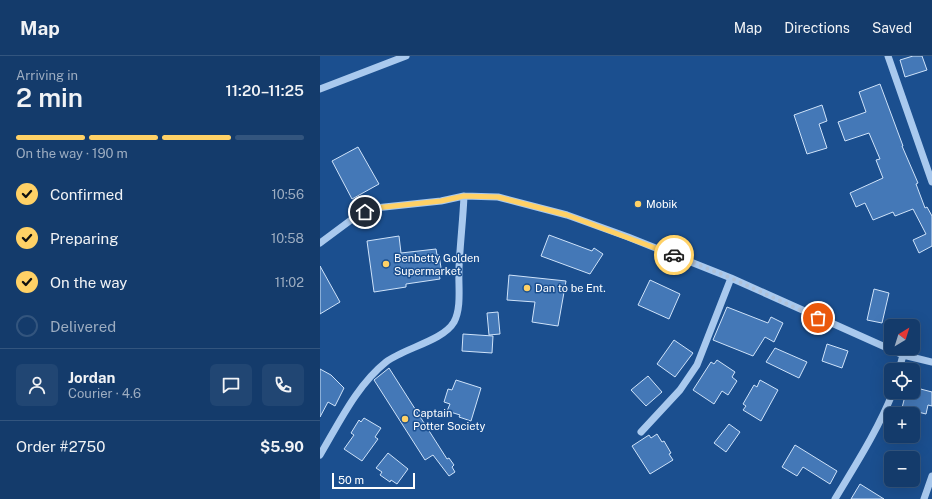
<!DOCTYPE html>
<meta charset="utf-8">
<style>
body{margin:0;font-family:"Public Sans",sans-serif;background:#214673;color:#f1f3f6;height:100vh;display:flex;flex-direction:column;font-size:15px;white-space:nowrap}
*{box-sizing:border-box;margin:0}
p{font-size:13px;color:#9dadc1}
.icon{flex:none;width:22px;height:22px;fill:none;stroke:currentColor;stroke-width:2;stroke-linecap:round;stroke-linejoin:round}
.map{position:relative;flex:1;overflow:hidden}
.sheet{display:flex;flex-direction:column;background:#143b6b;width:320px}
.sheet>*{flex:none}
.needle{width:26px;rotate:38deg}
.tools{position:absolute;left:564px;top:263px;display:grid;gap:8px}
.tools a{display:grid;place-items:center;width:36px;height:36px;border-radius:6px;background:#143b6b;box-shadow:0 4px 16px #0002,0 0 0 1px #33557e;font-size:20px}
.scale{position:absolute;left:12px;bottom:10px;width:83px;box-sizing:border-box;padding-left:4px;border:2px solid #fff;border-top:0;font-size:11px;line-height:14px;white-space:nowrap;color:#fff;-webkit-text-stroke:3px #1b4f8f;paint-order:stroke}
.pin{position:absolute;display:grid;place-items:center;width:34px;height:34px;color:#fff;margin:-17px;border:2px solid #fff;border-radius:50%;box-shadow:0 1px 4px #0007}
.courier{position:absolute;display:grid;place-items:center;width:40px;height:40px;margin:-20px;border:3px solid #ffd166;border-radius:50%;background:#fff;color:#222;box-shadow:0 1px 5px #0007}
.headline em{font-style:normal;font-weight:600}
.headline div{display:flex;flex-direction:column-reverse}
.headline{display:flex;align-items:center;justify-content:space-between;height:68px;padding:0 16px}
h1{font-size:26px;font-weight:600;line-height:30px}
.bar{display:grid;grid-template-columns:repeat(4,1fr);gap:6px 4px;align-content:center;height:48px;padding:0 16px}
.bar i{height:5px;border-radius:3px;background:#33557e}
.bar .selected{background:#ffd166}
.bar p{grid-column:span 4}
.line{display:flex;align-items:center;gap:10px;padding:0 16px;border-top:1px solid #33557e}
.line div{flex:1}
.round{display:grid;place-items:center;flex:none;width:42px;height:42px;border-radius:6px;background:#214673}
ol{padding:0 16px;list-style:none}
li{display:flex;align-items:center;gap:12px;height:44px}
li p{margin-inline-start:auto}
li .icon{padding:4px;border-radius:50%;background:#ffd166;color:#111;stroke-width:4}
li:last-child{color:#9dadc1}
li i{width:22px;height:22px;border:2px solid #33557e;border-radius:50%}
header{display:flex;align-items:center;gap:24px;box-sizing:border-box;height:56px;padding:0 20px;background:#143b6b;border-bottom:1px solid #33557e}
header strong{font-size:19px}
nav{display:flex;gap:22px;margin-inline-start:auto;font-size:14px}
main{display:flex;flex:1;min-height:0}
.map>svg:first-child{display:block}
</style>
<header>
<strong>Map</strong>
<nav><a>Map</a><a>Directions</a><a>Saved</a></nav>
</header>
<main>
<section class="sheet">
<div class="headline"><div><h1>2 min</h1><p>Arriving in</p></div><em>11:20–11:25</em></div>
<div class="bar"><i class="selected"></i><i class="selected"></i><i class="selected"></i><i></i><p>On the way · 190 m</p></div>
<ol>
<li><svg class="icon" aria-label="check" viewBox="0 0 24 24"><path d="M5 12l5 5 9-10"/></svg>Confirmed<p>10:56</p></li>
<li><svg class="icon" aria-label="check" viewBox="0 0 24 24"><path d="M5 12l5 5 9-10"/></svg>Preparing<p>10:58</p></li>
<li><svg class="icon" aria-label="check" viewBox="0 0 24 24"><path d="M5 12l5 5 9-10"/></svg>On the way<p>11:02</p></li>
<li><i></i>Delivered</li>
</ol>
<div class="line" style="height:72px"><a class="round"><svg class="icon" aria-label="person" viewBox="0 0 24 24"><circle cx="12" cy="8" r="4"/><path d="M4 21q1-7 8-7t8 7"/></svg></a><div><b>Jordan</b><p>Courier · 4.6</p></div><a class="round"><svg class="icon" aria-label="chat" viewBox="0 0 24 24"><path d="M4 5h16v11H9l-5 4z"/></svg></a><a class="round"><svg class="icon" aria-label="phone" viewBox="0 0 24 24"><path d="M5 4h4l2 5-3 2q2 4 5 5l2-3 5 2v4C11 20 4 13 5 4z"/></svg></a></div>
<div class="line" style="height:52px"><div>Order #2750</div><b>$5.90</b></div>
</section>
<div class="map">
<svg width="612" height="443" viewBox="0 0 612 443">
<rect width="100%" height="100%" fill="#1b4f8f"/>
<!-- building -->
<path fill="#4478b7" stroke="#cfe3fa" d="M593,0H602L607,14L585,21L580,4Z
M560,28L583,90H582L598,127L596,128L605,152L607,151L612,160V190L599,197L593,184L606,178L593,153L575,160L573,156L553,164L545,147L536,151L530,137L563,122L556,104L560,103L549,77L525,85L518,66L546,56L539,36Z
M502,49L507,65L499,68L507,92L487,98L474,59Z
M38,91L59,128L32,143L12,105Z
M229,179L272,195L274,192L283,198L270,218L221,200Z
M79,180L81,197L116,193L117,199H119L122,218H119L120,223L86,228V231L54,236L47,185Z
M0,210L20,246L0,258Z
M189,219L246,225L238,270L212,266L215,246L187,244Z
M330,224L360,238L349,263L318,249Z
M554,233L569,237L562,267L547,264Z
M407,251L448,267L451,261L463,267L454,286L445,281L433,300L393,284Z
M178,256L180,278L169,279L167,257Z
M143,278L173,280L172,297L142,295Z
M354,284L373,297L355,321L337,308Z
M507,288L528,295L522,312L502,305Z
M455,292L487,306L479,322L446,306Z
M397,304L415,316L412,321L417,325L408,339L402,335L394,348L373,334L391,306L394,308Z
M69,312L127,403L129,402L134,409L132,411L135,416L129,420L113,399L105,404L54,324Z
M0,313L11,319L24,332L15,350L8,346L0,361Z
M328,320L342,336L326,350L311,334Z
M136,324L161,332L151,365L139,361L140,359L127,355L130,348L124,346L128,333L132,334Z
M440,324L458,334L441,365L423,354L426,350L423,348L434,329L437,331Z
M593,331L612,336V350L608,349L606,358L582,352L586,336H593Z
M44,362L61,372L55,381L58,383L42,405L24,393L34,379L31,377L39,364L41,366Z
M409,368L420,376L406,396L394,387Z
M337,378L342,386L344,385L351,397L349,398L353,404L330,418L312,390L329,379L331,382Z
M475,389L517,415L510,428L483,411L477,420L462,411Z
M68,397L88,413L77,428L71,424L70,426L60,419L62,416L56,412Z
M540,428L564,443H531Z"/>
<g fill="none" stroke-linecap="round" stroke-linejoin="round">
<!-- minor -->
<path stroke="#a9c9ee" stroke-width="7" d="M568,0L612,126
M0,33L86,0
M0,187L35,161L55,152L121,145L144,140L178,141L247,159L308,181L411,222L583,299L612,306
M579,314L583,299
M321,376L360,334L377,309L411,222
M0,399C19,367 37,329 66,306C84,292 123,285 134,266C142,251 138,229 139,212C140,188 143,164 144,140
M515,443C536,408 558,374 573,336
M604,443L612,420"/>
</g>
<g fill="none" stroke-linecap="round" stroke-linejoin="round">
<!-- done -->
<path stroke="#afc1d8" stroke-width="4" stroke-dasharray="0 7.2" d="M354,199L411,222L498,262"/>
<!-- route -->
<path stroke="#ffd166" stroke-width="5" d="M45,156L55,152L121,145L144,140L178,141L247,159L354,199"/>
</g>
<!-- markers -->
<g fill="#ffd166" stroke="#1b4f8f" stroke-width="1.5">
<circle cx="318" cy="148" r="4"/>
<circle cx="66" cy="208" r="4"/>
<circle cx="207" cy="232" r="4"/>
<circle cx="85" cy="363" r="4"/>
</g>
<g text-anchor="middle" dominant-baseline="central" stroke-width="3" stroke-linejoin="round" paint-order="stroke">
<!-- poi labels -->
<g font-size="11" fill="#fff" stroke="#1b4f8f" text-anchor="start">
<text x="326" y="148">Mobik</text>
<text x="74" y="202">Benbetty Golden<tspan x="74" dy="13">Supermarket</tspan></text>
<text x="215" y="232">Dan to be Ent.</text>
<text x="93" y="357">Captain<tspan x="93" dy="13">Potter Society</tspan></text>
</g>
</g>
</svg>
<div class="tools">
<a><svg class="needle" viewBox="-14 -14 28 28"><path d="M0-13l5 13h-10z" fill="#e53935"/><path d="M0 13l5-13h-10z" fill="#9dadc1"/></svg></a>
<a><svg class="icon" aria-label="locate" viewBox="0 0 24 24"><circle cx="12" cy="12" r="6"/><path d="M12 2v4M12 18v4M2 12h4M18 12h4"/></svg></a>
<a>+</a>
<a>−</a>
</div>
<div class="scale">50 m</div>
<div class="pin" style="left:498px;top:262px;background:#ea580c"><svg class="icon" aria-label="bag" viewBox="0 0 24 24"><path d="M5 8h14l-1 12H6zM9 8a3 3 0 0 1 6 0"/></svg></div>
<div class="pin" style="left:45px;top:156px;background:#1f2937"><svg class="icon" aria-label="home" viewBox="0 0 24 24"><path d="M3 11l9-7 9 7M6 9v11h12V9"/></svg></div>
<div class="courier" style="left:354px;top:199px"><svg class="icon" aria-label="car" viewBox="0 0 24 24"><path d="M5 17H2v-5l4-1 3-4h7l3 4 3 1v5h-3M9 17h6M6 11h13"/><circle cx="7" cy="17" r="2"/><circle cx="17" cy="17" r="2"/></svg></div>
</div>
</main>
